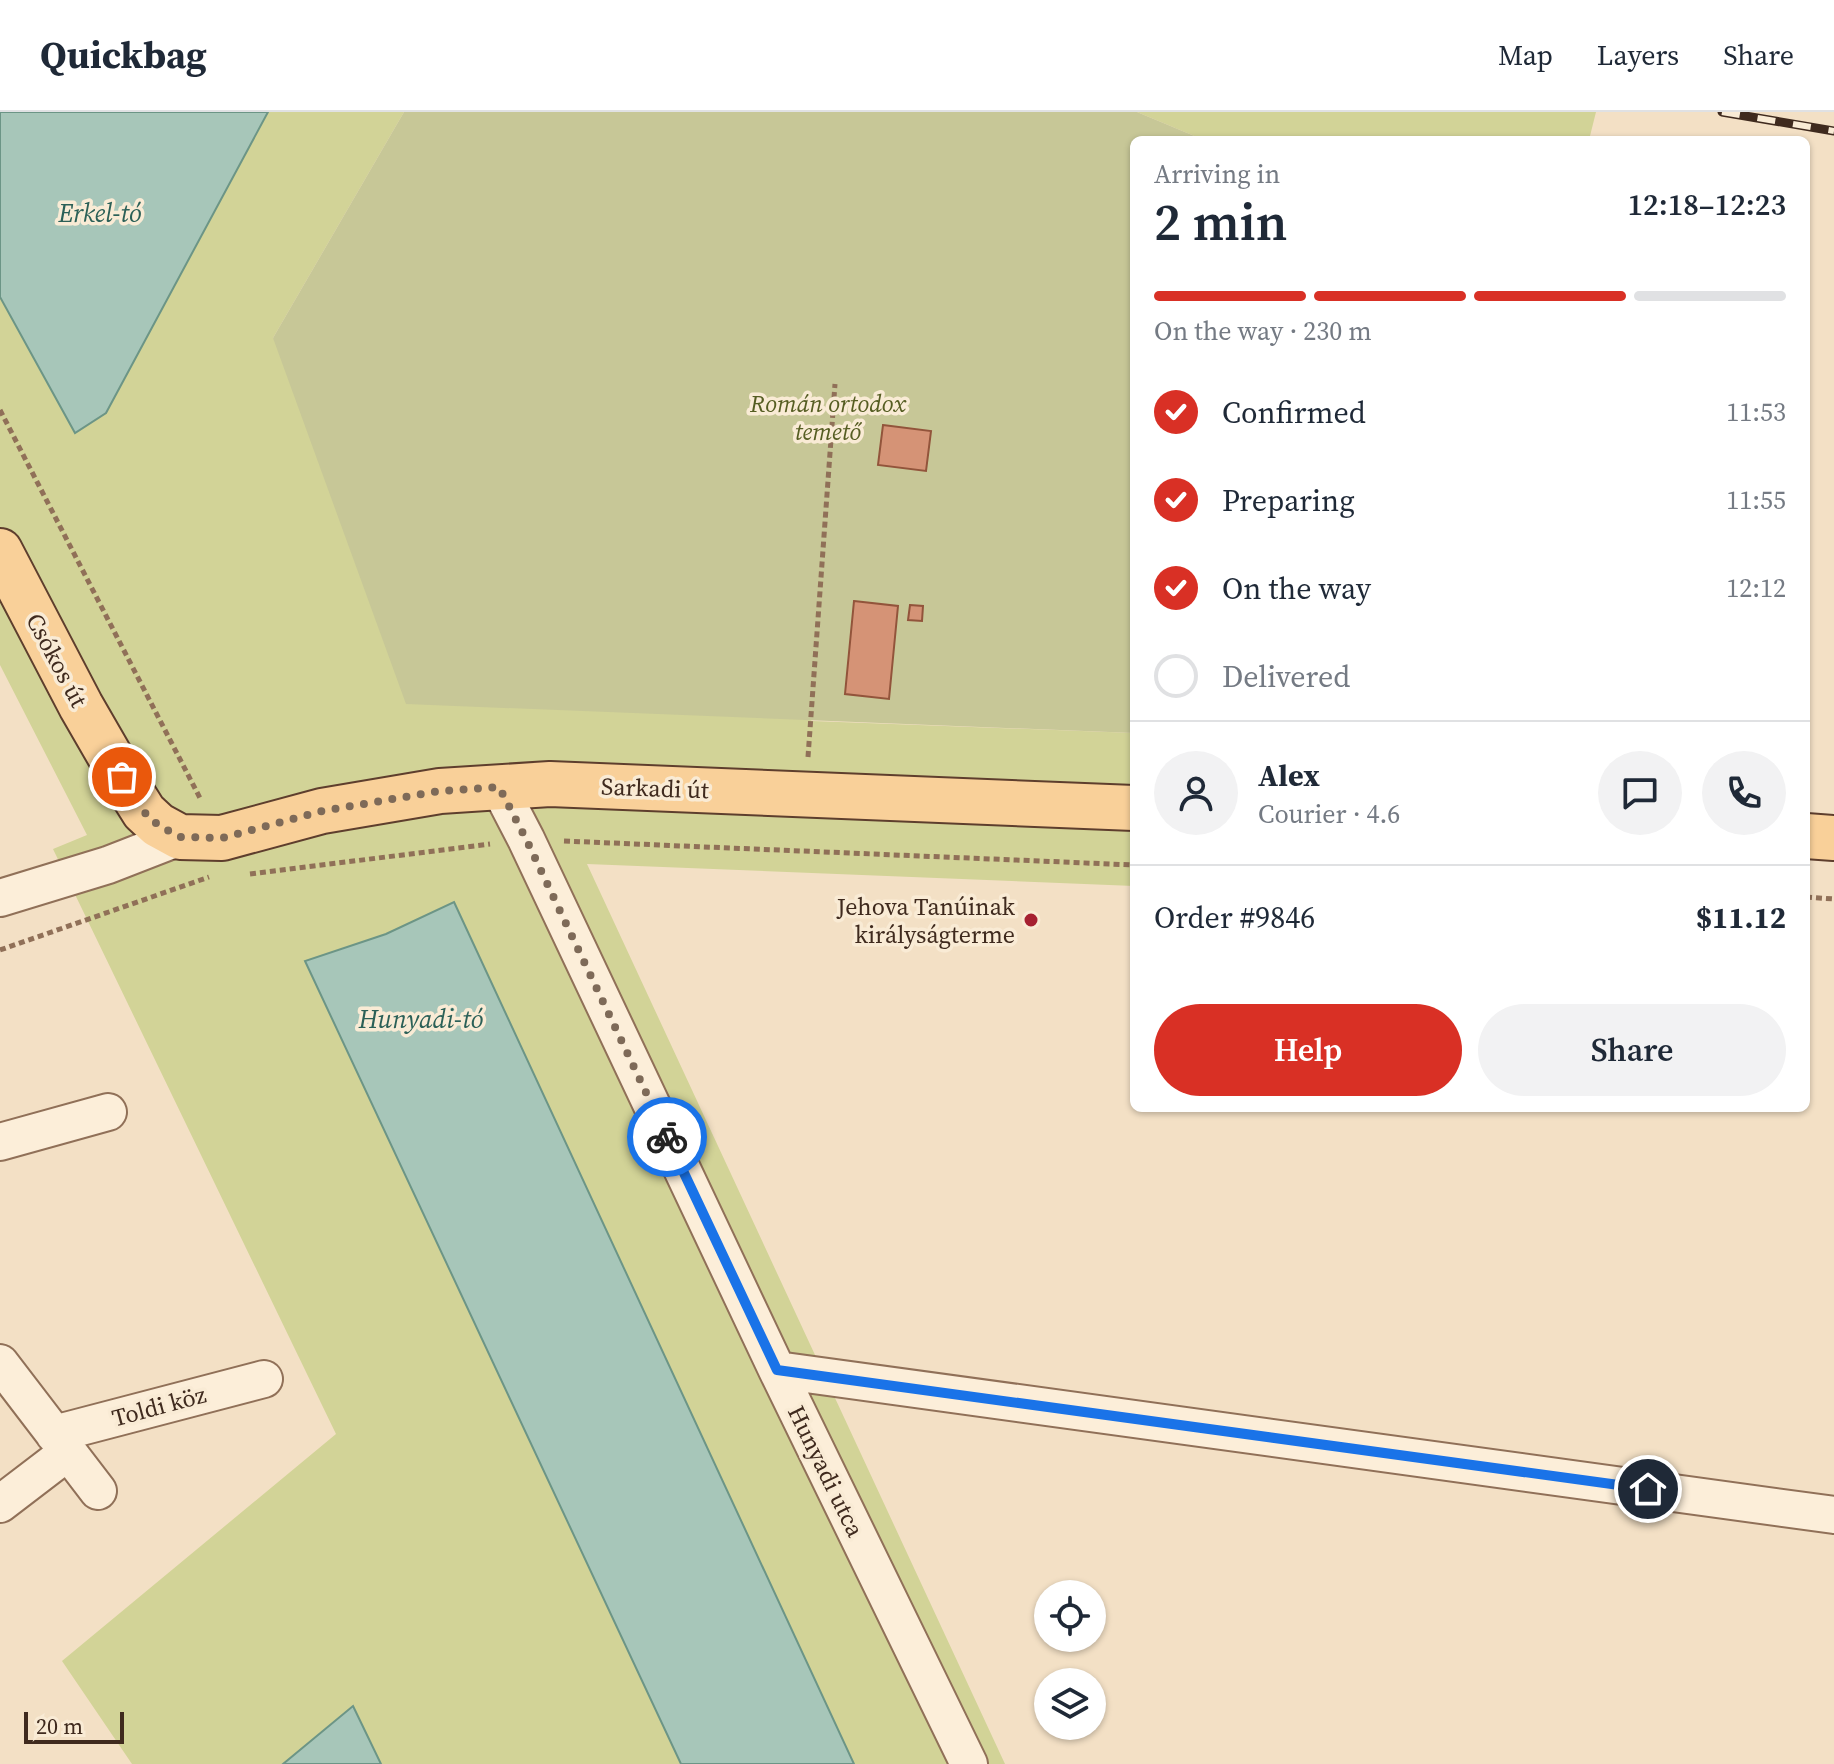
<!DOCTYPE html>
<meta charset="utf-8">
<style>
body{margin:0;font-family:"Source Serif 4",serif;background:#f2f2f3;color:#1f2937;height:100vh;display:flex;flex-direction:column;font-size:30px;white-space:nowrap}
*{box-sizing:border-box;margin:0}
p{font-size:26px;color:#747a83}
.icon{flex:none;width:44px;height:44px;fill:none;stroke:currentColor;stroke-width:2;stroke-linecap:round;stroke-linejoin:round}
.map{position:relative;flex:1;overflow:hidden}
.panel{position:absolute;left:1130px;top:24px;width:680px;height:976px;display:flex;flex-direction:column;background:#fff;border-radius:12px;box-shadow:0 2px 6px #0004}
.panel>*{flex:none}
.fabs{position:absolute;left:1034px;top:1468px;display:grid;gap:16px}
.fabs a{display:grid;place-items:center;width:72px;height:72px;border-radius:50%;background:#fff;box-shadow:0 2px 6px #0004;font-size:40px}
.scale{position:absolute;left:24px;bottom:20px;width:100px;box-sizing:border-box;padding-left:8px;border:4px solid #3f2a1e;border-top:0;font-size:22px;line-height:28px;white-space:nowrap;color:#3f2a1e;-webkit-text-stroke:6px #f9ebd5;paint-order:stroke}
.pin{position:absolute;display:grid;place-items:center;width:68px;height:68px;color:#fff;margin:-34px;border:4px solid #fff;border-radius:50%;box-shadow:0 2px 8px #0007}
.courier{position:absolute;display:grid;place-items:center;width:80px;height:80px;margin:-40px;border:6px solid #1a73e8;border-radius:50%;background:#fff;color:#222;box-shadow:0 2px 10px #0007}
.overview em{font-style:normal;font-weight:600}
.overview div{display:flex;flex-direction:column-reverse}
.overview{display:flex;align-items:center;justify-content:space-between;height:136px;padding:0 24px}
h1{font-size:52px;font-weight:600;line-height:60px}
.bar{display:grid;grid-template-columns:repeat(4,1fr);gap:12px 8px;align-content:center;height:96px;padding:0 24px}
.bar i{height:10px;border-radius:6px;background:#e0e1e3}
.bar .active{background:#d93025}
.bar p{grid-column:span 4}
.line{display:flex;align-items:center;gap:20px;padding:0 24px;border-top:2px solid #e0e1e3}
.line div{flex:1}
.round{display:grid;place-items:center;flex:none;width:84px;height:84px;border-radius:42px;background:#f2f2f3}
ol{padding:0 24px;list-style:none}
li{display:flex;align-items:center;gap:24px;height:88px}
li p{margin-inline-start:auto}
li .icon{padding:8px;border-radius:50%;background:#d93025;color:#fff;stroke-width:4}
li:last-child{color:#747a83}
li i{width:44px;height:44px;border:4px solid #e0e1e3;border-radius:50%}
.action{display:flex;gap:16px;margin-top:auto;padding:16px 24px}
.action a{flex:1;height:92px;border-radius:48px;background:#d93025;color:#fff;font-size:32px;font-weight:600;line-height:92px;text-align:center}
.action a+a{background:#f2f2f3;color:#1f2937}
header{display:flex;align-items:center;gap:48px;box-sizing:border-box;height:112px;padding:0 40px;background:#fff;border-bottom:2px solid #e0e1e3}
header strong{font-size:38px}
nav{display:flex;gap:44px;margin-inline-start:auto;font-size:28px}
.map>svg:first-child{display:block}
</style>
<header>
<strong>Quickbag</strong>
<nav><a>Map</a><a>Layers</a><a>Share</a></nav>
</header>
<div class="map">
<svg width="1834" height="1652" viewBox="0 0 1834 1652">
<rect width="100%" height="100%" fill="#f3e0c5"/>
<!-- green -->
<path fill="#d2d397" d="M0,0H404L273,226L812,609L1134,621V774L587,752L1005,1652H132L62,1549L336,1322L53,737L87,723L0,553Z
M1137,0H1596L1589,28H1204Z"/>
<!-- cemetery -->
<path fill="#c7c797" d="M404,0H1137L1204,28H1134V621L406,592L273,226Z"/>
<!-- water -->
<path fill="#a7c6b9" stroke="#6c9586" stroke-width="2" d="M0,0H268L106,301L75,321L0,185Z
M454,790L854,1652H681L305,849L386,822Z
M353,1594L381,1652H283Z"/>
<!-- building -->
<path fill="#d59376" stroke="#92543b" stroke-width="2" d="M883,313L931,319L926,359L878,353Z
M854,489L898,494L889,587L845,582Z
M910,493L923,494L922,509L908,508Z"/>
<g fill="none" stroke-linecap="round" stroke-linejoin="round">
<!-- minor casing -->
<g stroke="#907058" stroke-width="40">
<path id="minor" d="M499,675L526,727L777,1258L969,1652
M0,786L108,753L180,725
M0,1030L108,1000
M0,1251L98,1379
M777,1258L1834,1403
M54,1322L264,1267
M0,1392L68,1340"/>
</g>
<!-- major casing -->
<g stroke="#5e3e2d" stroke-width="48">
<path id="major" d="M0,439L81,594L122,665L144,700L158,713L180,725L222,726L322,699L440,679L550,672L1134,696
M1806,724L1834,726"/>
</g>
<!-- path -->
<path stroke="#907058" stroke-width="5" stroke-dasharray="6 4" stroke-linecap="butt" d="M0,298L201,688
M808,645L835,272
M564,729L1134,753
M250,762L490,732
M1806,785L1834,787
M0,838L209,765"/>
<!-- minor -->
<use href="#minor" stroke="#fceed9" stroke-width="36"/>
<!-- major -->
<use href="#major" stroke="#f9d099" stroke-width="44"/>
<!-- rail casing -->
<g stroke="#3f2a1e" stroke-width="9">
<path id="rail" d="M1722,0L1834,19"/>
</g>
<!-- rail -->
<use href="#rail" stroke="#f9ebd5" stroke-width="6" stroke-dasharray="18" stroke-linecap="butt"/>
</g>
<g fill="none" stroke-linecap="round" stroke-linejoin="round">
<!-- done -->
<path stroke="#7e6a58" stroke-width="8" stroke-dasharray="0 14.4" d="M122,665L144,700L158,713L180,725L222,726L322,699L440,679L499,675L526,727L667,1025"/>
<!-- route -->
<path stroke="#1a73e8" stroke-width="10" d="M667,1025L777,1258L1648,1377"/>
</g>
<!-- markers -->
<circle fill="#a62131" stroke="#f9ebd5" stroke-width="3" cx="1031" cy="808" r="8"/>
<g text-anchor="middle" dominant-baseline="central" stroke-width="7" stroke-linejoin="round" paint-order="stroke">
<!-- park labels -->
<g font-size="24" font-style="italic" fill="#555d22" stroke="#f9ebd5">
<text x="828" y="291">Román ortodox<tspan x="828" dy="28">temető</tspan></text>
</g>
<!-- street labels -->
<g font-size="24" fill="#3f2a1e" stroke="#f9ebd5">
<text transform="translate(57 548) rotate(62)">Csókos út</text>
<text transform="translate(655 676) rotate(2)">Sarkadi út</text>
<text transform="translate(159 1294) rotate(-15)">Toldi köz</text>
<text transform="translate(826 1359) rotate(64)">Hunyadi utca</text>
</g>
<!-- poi labels -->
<g font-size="24" fill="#3f2a1e" stroke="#f9ebd5" text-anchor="end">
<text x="1015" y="794">Jehova Tanúinak<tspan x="1015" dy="28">királyságterme</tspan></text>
</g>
<!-- water labels -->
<g font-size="26" font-style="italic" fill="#2b6057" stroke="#f9ebd5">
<text x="100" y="101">Erkel-tó</text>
<text x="421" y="907">Hunyadi-tó</text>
</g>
</g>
</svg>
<div class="fabs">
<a><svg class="icon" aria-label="locate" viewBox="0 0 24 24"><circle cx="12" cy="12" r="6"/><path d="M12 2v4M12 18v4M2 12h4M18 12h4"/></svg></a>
<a><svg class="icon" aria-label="layers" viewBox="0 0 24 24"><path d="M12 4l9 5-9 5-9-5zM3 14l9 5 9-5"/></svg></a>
</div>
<div class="scale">20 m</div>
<div class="pin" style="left:122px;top:665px;background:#ea580c"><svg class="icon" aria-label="bag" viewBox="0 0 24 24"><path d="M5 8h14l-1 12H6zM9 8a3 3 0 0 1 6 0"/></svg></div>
<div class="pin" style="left:1648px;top:1377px;background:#1f2937"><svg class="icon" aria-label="home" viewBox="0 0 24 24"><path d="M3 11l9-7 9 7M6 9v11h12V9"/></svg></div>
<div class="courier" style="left:667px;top:1025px"><svg class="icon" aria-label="bike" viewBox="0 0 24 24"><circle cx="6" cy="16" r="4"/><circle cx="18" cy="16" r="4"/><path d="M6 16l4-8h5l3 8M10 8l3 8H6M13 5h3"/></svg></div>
<section class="panel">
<div class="overview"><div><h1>2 min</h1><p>Arriving in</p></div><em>12:18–12:23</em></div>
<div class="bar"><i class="active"></i><i class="active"></i><i class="active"></i><i></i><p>On the way · 230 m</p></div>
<ol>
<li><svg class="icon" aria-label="check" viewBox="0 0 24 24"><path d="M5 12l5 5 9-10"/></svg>Confirmed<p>11:53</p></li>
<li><svg class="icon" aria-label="check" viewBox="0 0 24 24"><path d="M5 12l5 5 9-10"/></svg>Preparing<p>11:55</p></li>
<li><svg class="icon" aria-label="check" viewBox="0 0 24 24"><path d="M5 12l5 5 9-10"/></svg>On the way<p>12:12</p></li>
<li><i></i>Delivered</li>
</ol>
<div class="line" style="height:144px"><a class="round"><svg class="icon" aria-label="person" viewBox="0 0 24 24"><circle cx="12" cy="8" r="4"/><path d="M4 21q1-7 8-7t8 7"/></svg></a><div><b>Alex</b><p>Courier · 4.6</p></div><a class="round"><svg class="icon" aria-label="chat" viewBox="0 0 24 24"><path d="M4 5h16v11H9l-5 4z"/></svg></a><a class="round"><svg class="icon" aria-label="phone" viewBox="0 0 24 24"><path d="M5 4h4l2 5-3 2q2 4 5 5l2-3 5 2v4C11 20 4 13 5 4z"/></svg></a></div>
<div class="line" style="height:104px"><div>Order #9846</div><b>$11.12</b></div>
<div class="action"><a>Help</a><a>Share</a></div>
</section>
</div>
